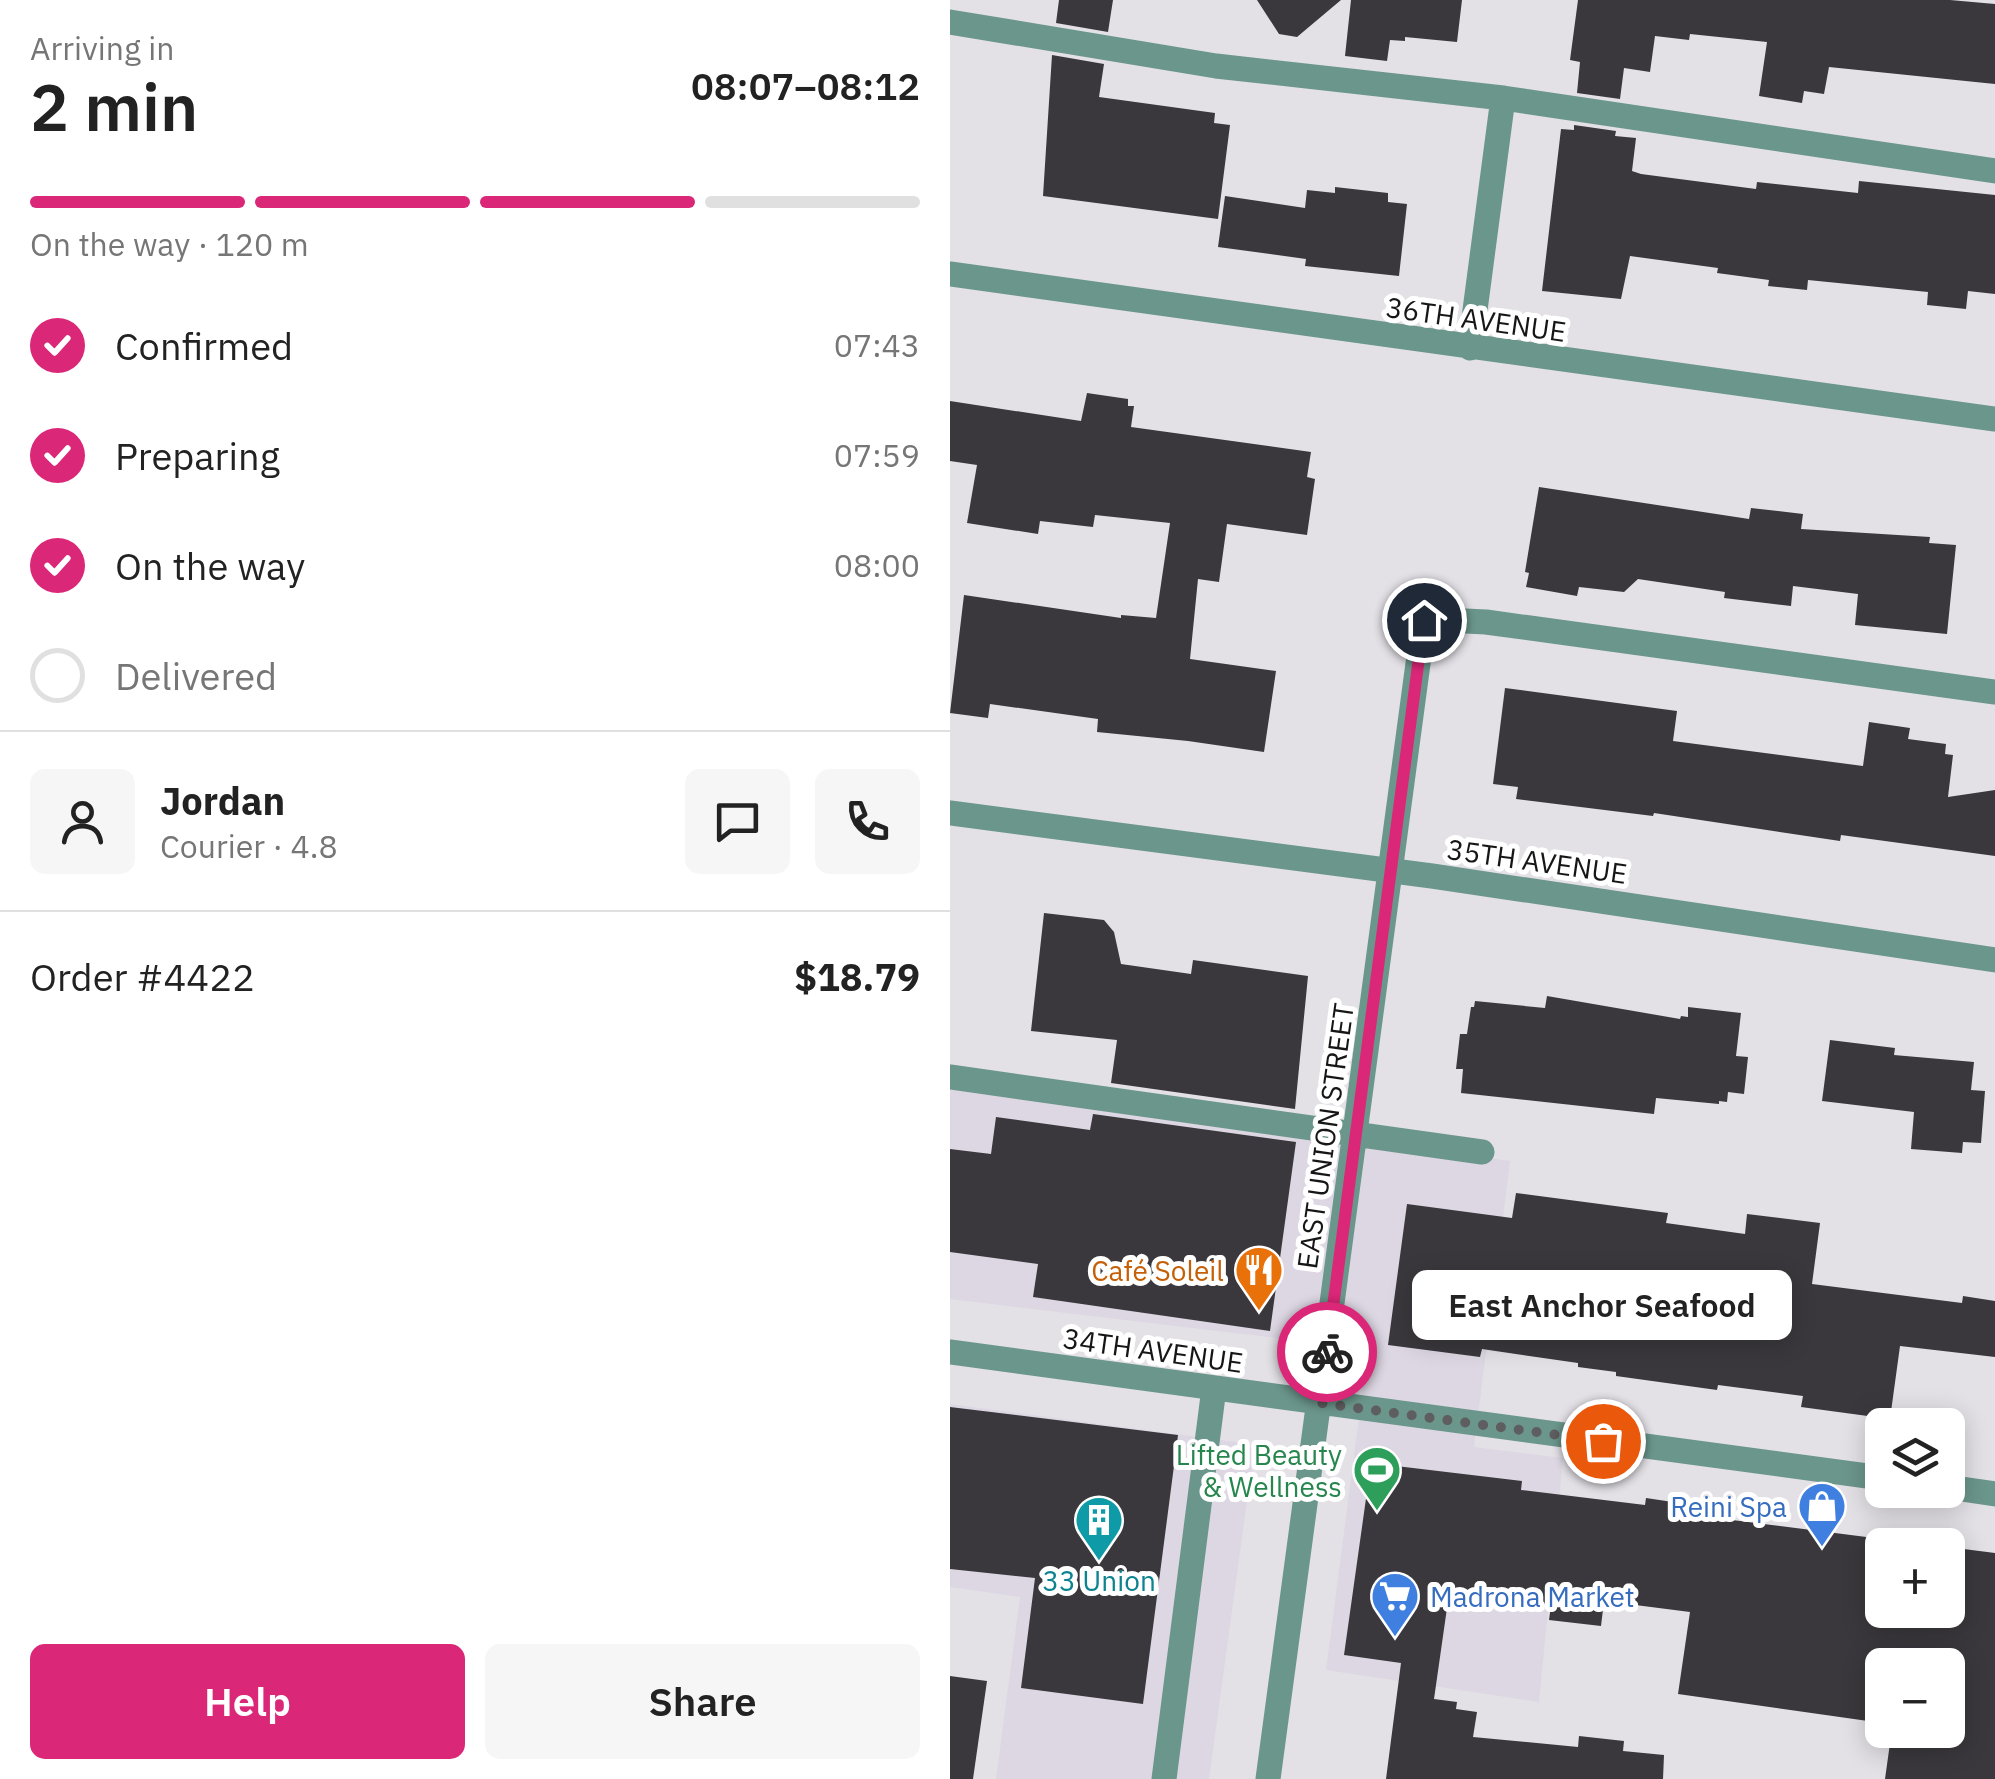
<!DOCTYPE html>
<meta charset="utf-8">
<style>
body{margin:0;font-family:"IBM Plex Sans",sans-serif;background:#f6f6f6;color:#222;height:100vh;display:flex;flex-direction:column;font-size:38px;white-space:nowrap}
*{box-sizing:border-box;margin:0}
p{font-size:32px;color:#767676}
.icon{flex:none;width:55px;height:55px;fill:none;stroke:currentColor;stroke-width:2;stroke-linecap:round;stroke-linejoin:round}
.map{position:relative;flex:1;overflow:hidden}
.drawer{display:flex;flex-direction:column;background:#fff;width:950px}
.drawer>*{flex:none}
.fabs{position:absolute;left:915px;top:1408px;display:grid;gap:20px}
.fabs a{display:grid;place-items:center;width:100px;height:100px;border-radius:15px;background:#fff;box-shadow:0 5px 25px #0003;font-size:50px}
.pin{position:absolute;display:grid;place-items:center;width:85px;height:85px;color:#fff;margin:-42px;border:5px solid #fff;border-radius:50%;box-shadow:0 2px 10px #0007}
.courier{position:absolute;display:grid;place-items:center;width:100px;height:100px;margin:-50px;border:8px solid #db2777;border-radius:50%;background:#fff;color:#222;box-shadow:0 2px 12px #0007}
.bubble{position:absolute;height:70px;border-radius:15px;background:#fff;box-shadow:0 5px 25px #0003;font-size:32px;font-weight:600;line-height:70px;text-align:center}
.headline em{font-style:normal;font-weight:600}
.headline div{display:flex;flex-direction:column-reverse}
.headline{display:flex;align-items:center;justify-content:space-between;height:170px;padding:0 30px}
h1{font-size:65px;font-weight:600;line-height:75px}
.bar{display:grid;grid-template-columns:repeat(4,1fr);gap:15px 10px;align-content:center;height:120px;padding:0 30px}
.bar i{height:12px;border-radius:8px;background:#e0e0e0}
.bar .active{background:#db2777}
.bar p{grid-column:span 4}
.line{display:flex;align-items:center;gap:25px;padding:0 30px;border-top:2px solid #e0e0e0}
.line div{flex:1}
.round{display:grid;place-items:center;flex:none;width:105px;height:105px;border-radius:15px;background:#f6f6f6}
ol{padding:0 30px;list-style:none}
li{display:flex;align-items:center;gap:30px;height:110px}
li p{margin-inline-start:auto}
li .icon{padding:10px;border-radius:50%;background:#db2777;color:#fff;stroke-width:4}
li:last-child{color:#767676}
li i{width:55px;height:55px;border:5px solid #e0e0e0;border-radius:50%}
.primary-button{display:flex;gap:20px;margin-top:auto;padding:20px 30px}
.primary-button a{flex:1;height:115px;border-radius:15px;background:#db2777;color:#fff;font-size:40px;font-weight:600;line-height:115px;text-align:center}
.primary-button a+a{background:#f6f6f6;color:#222}
main{display:flex;flex:1;min-height:0}
.map>svg:first-child{display:block}
</style>
<main>
<section class="drawer">
<div class="headline"><div><h1>2 min</h1><p>Arriving in</p></div><em>08:07–08:12</em></div>
<div class="bar"><i class="active"></i><i class="active"></i><i class="active"></i><i></i><p>On the way · 120 m</p></div>
<ol>
<li><svg class="icon" aria-label="check" viewBox="0 0 24 24"><path d="M5 12l5 5 9-10"/></svg>Confirmed<p>07:43</p></li>
<li><svg class="icon" aria-label="check" viewBox="0 0 24 24"><path d="M5 12l5 5 9-10"/></svg>Preparing<p>07:59</p></li>
<li><svg class="icon" aria-label="check" viewBox="0 0 24 24"><path d="M5 12l5 5 9-10"/></svg>On the way<p>08:00</p></li>
<li><i></i>Delivered</li>
</ol>
<div class="line" style="height:180px"><a class="round"><svg class="icon" aria-label="person" viewBox="0 0 24 24"><circle cx="12" cy="8" r="4"/><path d="M4 21q1-7 8-7t8 7"/></svg></a><div><b>Jordan</b><p>Courier · 4.8</p></div><a class="round"><svg class="icon" aria-label="chat" viewBox="0 0 24 24"><path d="M4 5h16v11H9l-5 4z"/></svg></a><a class="round"><svg class="icon" aria-label="phone" viewBox="0 0 24 24"><path d="M5 4h4l2 5-3 2q2 4 5 5l2-3 5 2v4C11 20 4 13 5 4z"/></svg></a></div>
<div class="line" style="height:130px"><div>Order #4422</div><b>$18.79</b></div>
<div class="primary-button"><a>Help</a><a>Share</a></div>
</section>
<div class="map">
<svg width="1045" height="1779" viewBox="0 0 1045 1779">
<rect width="100%" height="100%" fill="#e3e1e6"/>
<!-- built -->
<path fill="#ddd7e3" d="M0,1079L560,1161L524,1447L613,1458L589,1702L376,1670L418,1349L0,1299Z
M0,1404L293,1443L304,1450L259,1779H46L70,1597L0,1587Z"/>
<!-- building -->
<path fill="#3a383c" d="M109,0H163L158,32L106,23Z
M307,0H391L347,37L329,34Z
M401,0H512L507,42L455,37V41L440,40L437,61L395,56Z
M628,0H1000L1045,4V84L879,67L874,94L854,91L852,103L809,96L817,42L740,34L739,40L705,36L700,72L674,68L670,99L627,93L630,62L620,60Z
M102,55L154,64L149,97L265,113L264,123L280,125L268,219L93,196Z
M624,125L666,131L665,136L686,138L682,171L691,174L806,189L807,182L908,193L909,181L1045,195V294L1018,291L1016,309L977,305L978,292L858,280L857,290L818,286L819,280L767,273L768,268L680,256L671,299L592,291L611,129L624,130Z
M385,187L438,193V202L457,204L449,276L355,266L356,259L268,247L275,196L355,208L357,190L385,193Z
M137,393L178,399V406H184L181,427L361,452L357,477L365,479L357,535L277,524L269,582L248,579L240,659L326,671L314,752L238,741L147,732L148,719L40,704L38,718L0,713L14,595L171,618V615L206,618L220,523L145,515L143,527L90,521L88,534L17,523L27,465L0,461V401L131,421Z
M589,487L799,519L801,508L853,514L851,529L980,537L979,543L1006,545L997,634L905,625L908,594L843,586L841,606L774,598L775,592L688,579L674,592L629,587L627,596L576,587L579,573L575,572Z
M555,688L727,711L723,741L913,766L919,722L960,728L958,739L996,744L995,754L1003,755L998,797L1045,790V856L891,835L890,841L704,813L703,816L566,799L568,787L543,784Z
M94,913L154,920L164,932L171,964L241,974L243,960L358,976L345,1109L161,1083L167,1040L81,1031Z
M597,996L730,1019L731,1016L738,1017V1007L791,1013L786,1056L798,1057L794,1094L778,1092L777,1102L769,1101V1104L706,1098L704,1114L511,1093L513,1069H506L510,1034H517L521,1007H524L525,1001L595,1008Z
M880,1040L945,1048L944,1055L1024,1062L1021,1090L1035,1091L1031,1143L1013,1142L1012,1153L961,1149L964,1112L872,1101Z
M143,1114L346,1142L320,1331L83,1297L88,1264L0,1252V1149L41,1154L46,1117L140,1130Z
M566,1193L718,1213L716,1223L795,1234L797,1214L870,1223L862,1284L1012,1303L1013,1296L1045,1301V1357L950,1346L940,1419L851,1407L853,1396L768,1385L767,1390L666,1376V1372L628,1367V1363L532,1349L530,1357L438,1345L457,1204L562,1218Z
M0,1407L228,1435L193,1704L71,1688L85,1578L0,1569Z
M421,1463L572,1481L571,1490L695,1505L696,1498L736,1504L735,1514L932,1539V1610H998V1547L1045,1553V1779H935L941,1736L998,1744V1665H932V1723L728,1694L740,1612L654,1601L651,1626L599,1620L601,1605L499,1594L484,1699L507,1702L506,1709L527,1712L523,1737L628,1747L629,1736L674,1741L673,1751L714,1755L713,1779H436L451,1663L394,1655Z
M0,1676L37,1681L23,1779H0Z"/>
<g fill="none" stroke-linecap="round" stroke-linejoin="round">
<!-- minor -->
<path stroke="#6b968b" stroke-width="25" d="M0,22L266,66L553,98L1045,171
M0,274L1045,419
M520,348L553,98
M0,813L482,876L1045,960
M0,1077L532,1152
M0,1352L932,1478
M998,1487L1045,1494
M214,1779L264,1388
M318,1779L474,619L536,622L1045,692"/>
</g>
<g fill="none" stroke-linecap="round" stroke-linejoin="round">
<!-- done -->
<path stroke="#5e5d5f" stroke-width="10" stroke-dasharray="0 18" d="M377,1352L370,1403L653,1441"/>
<!-- route -->
<path stroke="#db2777" stroke-width="12" d="M377,1352L474,620"/>
</g>
<!-- icons -->
<defs>
<g id="restaurant-pin" transform="scale(2.5)"><path d="M0 17L-7.5 6A9.5 9.5 0 1 1 7.5 6Z" fill="#e8710a" stroke="#fff"/><path d="M-5-6h1v4h1v-4h1v4h1v-4h1v5L-1.5 .5V6h-2V.5L-5-1ZM5-6V6H3V1.5H1.5Q1.5-4 5-6Z" fill="#fff"/></g>
<g id="stadium-pin" transform="scale(2.5)"><path d="M0 17L-7.5 6A9.5 9.5 0 1 1 7.5 6Z" fill="#2e9e5b" stroke="#fff"/><path d="M0-5a6.5 5 0 1 0 0 10a6.5 5 0 1 0 0-10ZM-3.5-1.8h7v3.6h-7Z" fill="#fff"/></g>
<g id="shop-pin" transform="scale(2.5)"><path d="M0 17L-7.5 6A9.5 9.5 0 1 1 7.5 6Z" fill="#3f7fe0" stroke="#fff"/><path d="M-5-2.5h2.3a2.7 3.5 0 0 1 5.4 0H5L5.5 6h-11ZM-1.5-2.5h3a1.5 2.3 0 0 0-3 0Z" fill="#fff"/></g>
<g id="building-pin" transform="scale(2.5)"><path d="M0 17L-7.5 6A9.5 9.5 0 1 1 7.5 6Z" fill="#0f9aa8" stroke="#fff"/><path d="M-4-6H4V6H1V3H-1V6H-4ZM-2.5-4.3h1.7v1.8h-1.7ZM.8-4.3h1.7v1.8H.8ZM-2.5-1h1.7V.8h-1.7ZM.8-1h1.7V.8H.8Z" fill="#fff"/></g>
<g id="supermarket-pin" transform="scale(2.5)"><path d="M0 17L-7.5 6A9.5 9.5 0 1 1 7.5 6Z" fill="#3f7fe0" stroke="#fff"/><path d="M-6-5.5h2.5l.6 2H6L4.5 2H-2.5L-4.4-4H-6ZM-1.5 3.2a1.3 1.3 0 1 0 .1 0ZM3 3.2a1.3 1.3 0 1 0 .1 0Z" fill="#fff"/></g>
</defs>
<g fill-rule="evenodd">
<use href="#restaurant-pin" x="309" y="1270"/>
<use href="#stadium-pin" x="427" y="1470"/>
<use href="#shop-pin" x="872" y="1506"/>
<use href="#building-pin" x="149" y="1520"/>
<use href="#supermarket-pin" x="445" y="1596"/>
</g>
<g text-anchor="middle" dominant-baseline="central" stroke-width="10" stroke-linejoin="round" paint-order="stroke">
<!-- street labels -->
<g font-size="28" fill="#161617" stroke="#fff">
<text transform="translate(526 319) rotate(8)">36TH AVENUE</text>
<text transform="translate(587 861) rotate(8)">35TH AVENUE</text>
<text transform="translate(375 1136) rotate(-82)">EAST UNION STREET</text>
<text transform="translate(203 1350) rotate(8)">34TH AVENUE</text>
</g>
<!-- food labels -->
<g font-size="28" fill="#c56008" stroke="#fff" text-anchor="end">
<text x="274" y="1270">Café Soleil</text>
</g>
<!-- leisure labels -->
<g font-size="28" fill="#27864d" stroke="#fff" text-anchor="end">
<text x="392" y="1454">Lifted Beauty<tspan x="392" dy="32">&amp; Wellness</tspan></text>
</g>
<!-- shop labels -->
<g font-size="28" fill="#366cbe" stroke="#fff" text-anchor="end">
<text x="837" y="1506">Reini Spa</text>
<text x="480" y="1596" text-anchor="start">Madrona Market</text>
</g>
<!-- culture labels -->
<g font-size="28" fill="#0d838f" stroke="#fff">
<text x="149" y="1580">33 Union</text>
</g>
</g>
</svg>
<div class="fabs">
<a><svg class="icon" aria-label="layers" viewBox="0 0 24 24"><path d="M12 4l9 5-9 5-9-5zM3 14l9 5 9-5"/></svg></a>
<a>+</a>
<a>−</a>
</div>
<div class="pin" style="left:653px;top:1441px;background:#ea580c"><svg class="icon" aria-label="bag" viewBox="0 0 24 24"><path d="M5 8h14l-1 12H6zM9 8a3 3 0 0 1 6 0"/></svg></div>
<div class="pin" style="left:474px;top:620px;background:#1f2937"><svg class="icon" aria-label="home" viewBox="0 0 24 24"><path d="M3 11l9-7 9 7M6 9v11h12V9"/></svg></div>
<div class="courier" style="left:377px;top:1352px"><svg class="icon" aria-label="bike" viewBox="0 0 24 24"><circle cx="6" cy="16" r="4"/><circle cx="18" cy="16" r="4"/><path d="M6 16l4-8h5l3 8M10 8l3 8H6M13 5h3"/></svg></div>
<div class="bubble" style="left:462px;top:1270px;width:380px">East Anchor Seafood</div>
</div>
</main>
